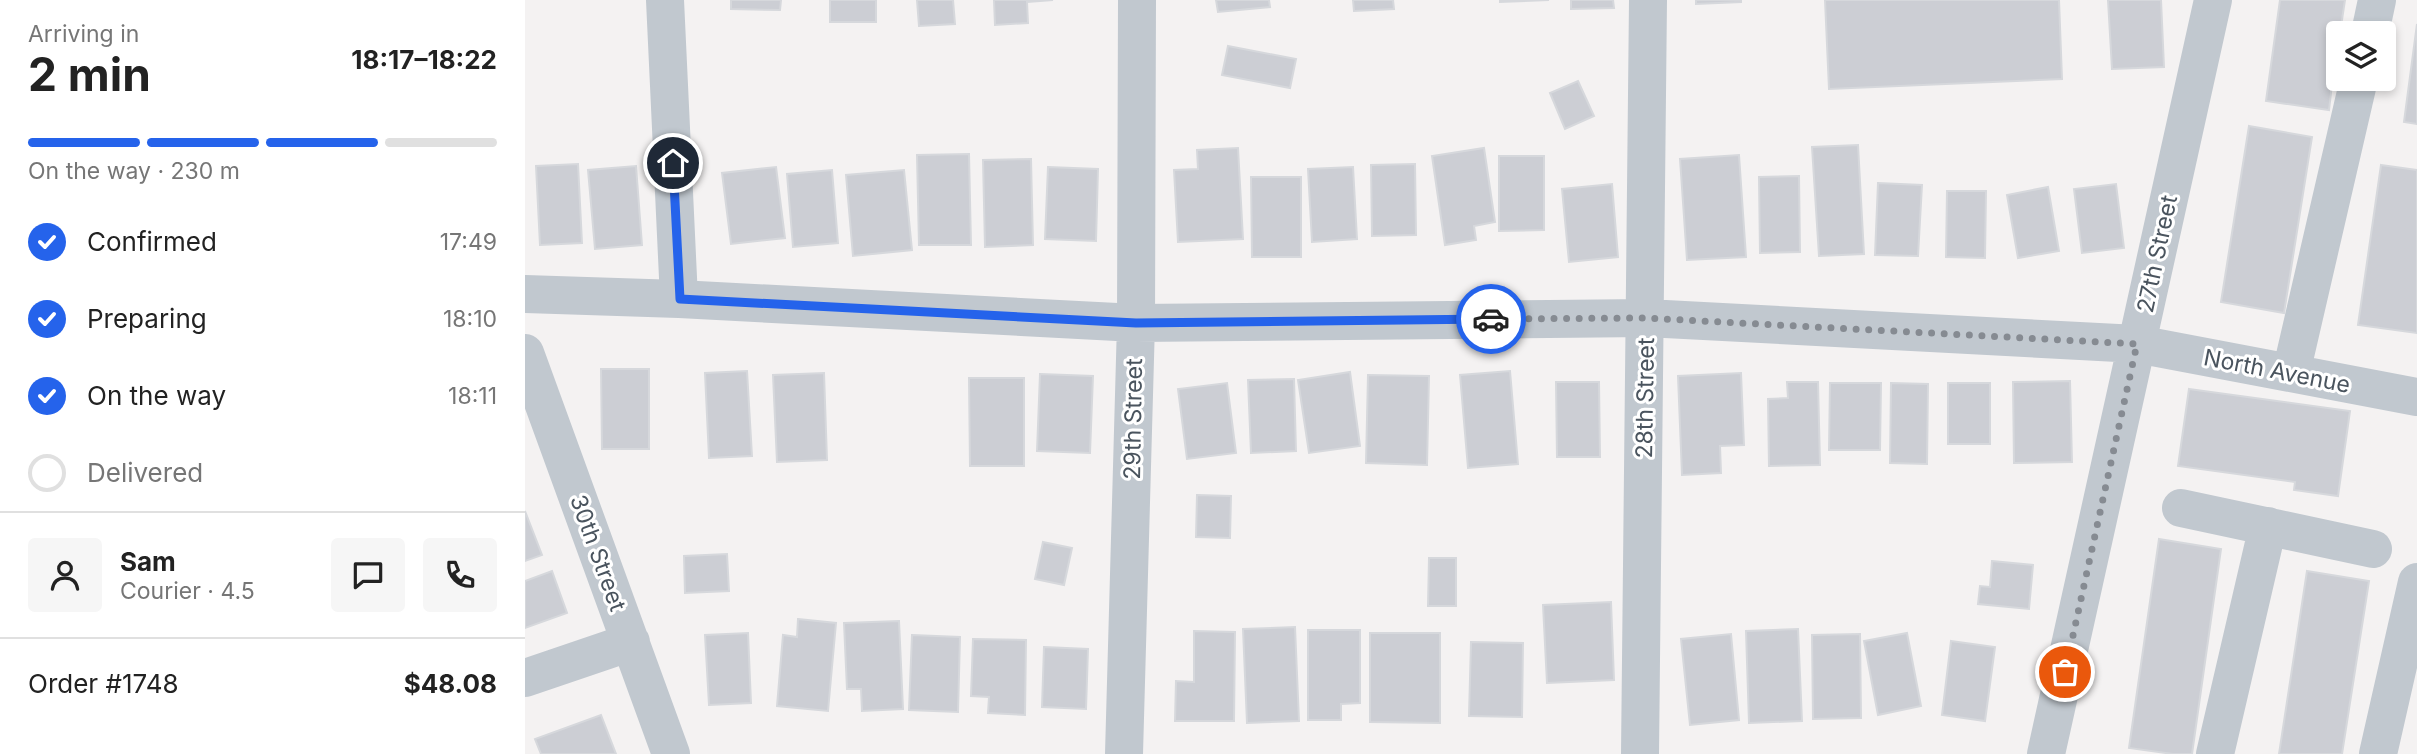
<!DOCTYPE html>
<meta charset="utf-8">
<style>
body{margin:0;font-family:Inter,sans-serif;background:#f6f6f6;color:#222;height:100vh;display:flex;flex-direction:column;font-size:26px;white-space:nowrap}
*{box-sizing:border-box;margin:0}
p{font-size:23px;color:#767676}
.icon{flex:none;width:38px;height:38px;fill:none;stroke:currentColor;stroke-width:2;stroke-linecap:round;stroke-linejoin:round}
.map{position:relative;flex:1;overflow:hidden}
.side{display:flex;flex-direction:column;background:#fff;width:525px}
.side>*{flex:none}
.buttons{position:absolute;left:1801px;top:21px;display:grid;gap:14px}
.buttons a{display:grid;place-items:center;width:70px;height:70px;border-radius:7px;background:#fff;box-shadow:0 4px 10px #0003;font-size:35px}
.pin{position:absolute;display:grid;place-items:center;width:60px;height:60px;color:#fff;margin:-30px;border:4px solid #fff;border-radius:50%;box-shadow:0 2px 7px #0007}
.courier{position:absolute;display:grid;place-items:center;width:70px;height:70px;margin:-35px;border:5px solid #2563eb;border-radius:50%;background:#fff;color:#222;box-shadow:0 2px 9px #0007}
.headline em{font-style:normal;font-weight:700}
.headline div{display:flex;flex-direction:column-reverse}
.headline{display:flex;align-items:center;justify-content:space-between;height:119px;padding:0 28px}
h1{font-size:46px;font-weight:700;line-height:52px}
.bar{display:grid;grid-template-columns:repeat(4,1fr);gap:10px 7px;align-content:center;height:84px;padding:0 28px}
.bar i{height:9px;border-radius:5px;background:#e0e0e0}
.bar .current{background:#2563eb}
.bar p{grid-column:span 4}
.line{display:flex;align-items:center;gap:18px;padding:0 28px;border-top:2px solid #e0e0e0}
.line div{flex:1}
.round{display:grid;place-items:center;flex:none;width:74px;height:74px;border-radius:7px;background:#f6f6f6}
ol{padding:0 28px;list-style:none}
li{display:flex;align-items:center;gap:21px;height:77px}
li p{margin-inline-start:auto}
li .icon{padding:7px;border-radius:50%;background:#2563eb;color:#fff;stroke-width:4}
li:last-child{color:#767676}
li i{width:38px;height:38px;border:4px solid #e0e0e0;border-radius:50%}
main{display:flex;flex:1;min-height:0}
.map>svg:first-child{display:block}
</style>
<main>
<section class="side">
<div class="headline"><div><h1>2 min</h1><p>Arriving in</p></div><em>18:17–18:22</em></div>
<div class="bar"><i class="current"></i><i class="current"></i><i class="current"></i><i></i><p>On the way · 230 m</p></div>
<ol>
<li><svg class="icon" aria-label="check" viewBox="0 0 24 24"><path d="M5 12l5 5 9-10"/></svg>Confirmed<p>17:49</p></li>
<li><svg class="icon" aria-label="check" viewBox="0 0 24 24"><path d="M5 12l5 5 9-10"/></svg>Preparing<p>18:10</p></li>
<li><svg class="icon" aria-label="check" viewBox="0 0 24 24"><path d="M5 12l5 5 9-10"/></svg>On the way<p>18:11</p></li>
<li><i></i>Delivered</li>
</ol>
<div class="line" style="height:126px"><a class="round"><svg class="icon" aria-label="person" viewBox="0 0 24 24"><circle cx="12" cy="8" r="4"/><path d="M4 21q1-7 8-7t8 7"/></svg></a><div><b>Sam</b><p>Courier · 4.5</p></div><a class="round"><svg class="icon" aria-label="chat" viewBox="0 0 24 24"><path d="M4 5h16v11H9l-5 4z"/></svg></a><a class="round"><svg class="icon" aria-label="phone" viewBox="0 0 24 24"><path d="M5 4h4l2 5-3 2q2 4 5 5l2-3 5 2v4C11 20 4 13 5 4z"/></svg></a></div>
<div class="line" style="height:91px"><div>Order #1748</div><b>$48.08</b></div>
</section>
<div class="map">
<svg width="1892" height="754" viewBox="0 0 1892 754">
<rect width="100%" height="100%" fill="#f4f2f2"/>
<!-- building -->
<path fill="#ccced4" stroke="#d6d8dc" stroke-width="2" d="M206,0H256L255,10L206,9Z
M305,0H351V22H305Z
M392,0H428L430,24L394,26Z
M469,0H528L502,2L503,23L470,25Z
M691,0H744L745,7L693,12Z
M828,0H868L869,9L829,11Z
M975,0H1024L975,2Z
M1046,0H1088L1089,8L1046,9Z
M1171,0H1216V2L1171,4Z
M1300,0H1534L1537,79L1304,89Z
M1583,0H1636L1639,67L1587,69Z
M1755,0H1820L1815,33H1813L1804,110L1741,101Z
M1892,24V124L1879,122Z
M703,46L771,59L765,88L697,75Z
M1053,81L1069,116L1040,129L1025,93Z
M1724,126L1787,137L1759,313L1696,302Z
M1333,145L1339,254L1294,256L1287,147Z
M713,148L718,239L653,242L649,170L673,169L672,150Z
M959,148L970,222L949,226L951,240L920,245L907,156Z
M444,154L446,245H394L392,155Z
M1214,155L1221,257L1162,260L1155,159Z
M974,156H1019V230L974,231Z
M506,159L508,245L460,247L458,160Z
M53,164L57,243L15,245L11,166Z
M890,164L891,235L847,236L846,165Z
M1856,165L1892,170V333L1833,325Z
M111,166L117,245L70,249L63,170Z
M251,167L260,238L206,244L197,173Z
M523,167L573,169L571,241L520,239Z
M828,167L832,239L787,242L783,169Z
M307,170L313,243L268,247L262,174Z
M379,170L387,250L328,256L321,175Z
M1274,176L1275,252L1235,253L1234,177Z
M726,177H776V257H727Z
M1353,183L1397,185L1393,256L1350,255Z
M1087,184L1093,257L1044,262L1037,189Z
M1591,184L1599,248L1557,253L1549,189Z
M1523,187L1534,251L1493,258L1482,195Z
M1422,191H1461L1460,258L1421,257Z
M76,369H124V449H77Z
M222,371L227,456L184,458L180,373Z
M985,371L993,464L943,468L935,375Z
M825,372L835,446L784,453L773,380Z
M299,373L302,460L252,462L248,375Z
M1216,373L1219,445L1195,446L1196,473L1157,475L1153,376Z
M515,374L568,376L565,453L512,451Z
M843,375L904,376L902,465L841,463Z
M444,378H499V466H445Z
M769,379L771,451L726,453L723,380Z
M1545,381L1547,462L1489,463L1488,382Z
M1031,382H1074L1075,457H1032Z
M1262,382H1293L1295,465L1244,466L1243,399L1263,398Z
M702,383L711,453L662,459L653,389Z
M1305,383H1356L1355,450H1304Z
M1366,383L1403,384L1402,464L1365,463Z
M1423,383H1465V444H1423Z
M1664,389L1825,411L1813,496L1769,490L1770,482L1653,466Z
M672,495L706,496L705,538L671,537Z
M0,511L17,555L0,561Z
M1634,539L1696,549L1667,754H1648L1604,748Z
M518,542L547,548L539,585L510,579Z
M202,554L204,591L160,593L159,556Z
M904,558H931V606H903Z
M1467,561L1508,565L1504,609L1453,604L1455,586L1465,587Z
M27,571L42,613L0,628V581Z
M1782,571L1844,581L1817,754H1754Z
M1086,602L1089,680L1022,683L1018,605Z
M273,619L311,623L303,711L252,706L258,635L272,637Z
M374,621L378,709L337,711L336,689H322L319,623Z
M770,627L774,721L722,723L718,629Z
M1273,629L1277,721L1224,723L1221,631Z
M783,630H835V703L816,704V720H783Z
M669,631L710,632L709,721H650L651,681L669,682Z
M223,633L226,703L184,705L180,635Z
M845,633H915V723L845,722Z
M1382,633L1396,706L1353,715L1339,641Z
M1206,634L1214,720L1165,725L1156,639Z
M1335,634L1336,718L1288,719L1287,635Z
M387,635L435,637L433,712L384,710Z
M448,639L501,640L500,715L463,713L464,697L446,696Z
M1426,641L1470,647L1460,721L1417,715Z
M946,642L998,643L997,717L944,716Z
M519,647L563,649L561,709L517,707Z
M76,715L91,754H16L10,739Z"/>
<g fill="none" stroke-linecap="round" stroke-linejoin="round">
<!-- minor -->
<path stroke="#c1c8cf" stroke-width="38" d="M140,0L154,299
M1845,33L1852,0
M0,294L154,299L611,323L1121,318L1612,344L1892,397
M0,353L146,754
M1766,373L1834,79
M1656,508L1848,549
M0,678L106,642
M599,754L611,323L612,0
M1115,754L1123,0
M1521,754L1688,0
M1690,754L1743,526
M1853,754L1892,582"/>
</g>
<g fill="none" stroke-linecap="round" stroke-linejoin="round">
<!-- done -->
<path stroke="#868b92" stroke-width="7" stroke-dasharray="0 12.6" d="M966,319L1121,318L1612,344L1540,672"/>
<!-- route -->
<path stroke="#2563eb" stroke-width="9" d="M148,163L155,299L611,323L966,319"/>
</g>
<g text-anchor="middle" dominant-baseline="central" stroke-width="6" stroke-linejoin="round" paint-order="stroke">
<!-- street labels -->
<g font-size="23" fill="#4a545e" stroke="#fff">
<text transform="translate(1632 254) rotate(-78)">27th Street</text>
<text transform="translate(1752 371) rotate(11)">North Avenue</text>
<text transform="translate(1120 398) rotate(-89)">28th Street</text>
<text transform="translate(608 419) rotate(-89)">29th Street</text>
<text transform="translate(73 553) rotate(70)">30th Street</text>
</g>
</g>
</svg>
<div class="buttons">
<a><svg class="icon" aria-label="layers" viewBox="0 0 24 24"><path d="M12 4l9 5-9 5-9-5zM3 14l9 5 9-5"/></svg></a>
</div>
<div class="pin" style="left:1540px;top:672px;background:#ea580c"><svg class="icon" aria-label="bag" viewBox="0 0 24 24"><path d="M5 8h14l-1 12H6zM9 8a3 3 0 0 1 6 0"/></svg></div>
<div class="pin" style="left:148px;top:163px;background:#1f2937"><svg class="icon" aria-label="home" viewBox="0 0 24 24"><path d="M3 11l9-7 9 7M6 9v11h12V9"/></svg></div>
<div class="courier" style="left:966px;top:319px"><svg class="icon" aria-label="car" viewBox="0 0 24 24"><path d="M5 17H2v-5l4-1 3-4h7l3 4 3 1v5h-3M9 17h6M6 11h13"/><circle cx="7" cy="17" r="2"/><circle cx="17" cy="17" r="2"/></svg></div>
</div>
</main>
